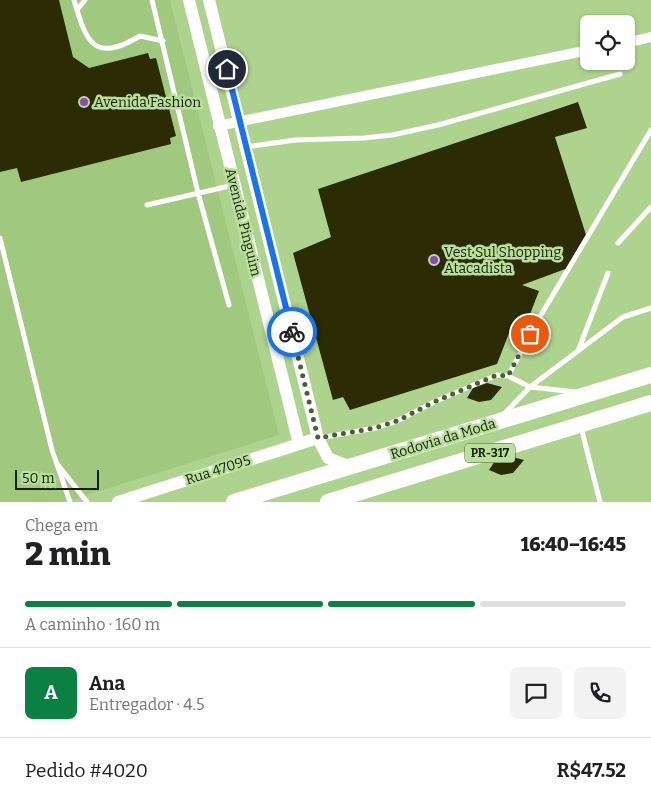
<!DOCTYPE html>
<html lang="pt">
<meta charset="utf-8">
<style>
body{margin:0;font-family:Bitter,serif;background:#f2f2f2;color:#202124;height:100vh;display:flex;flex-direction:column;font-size:19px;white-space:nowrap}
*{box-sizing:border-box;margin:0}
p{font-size:16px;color:#757577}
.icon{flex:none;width:28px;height:28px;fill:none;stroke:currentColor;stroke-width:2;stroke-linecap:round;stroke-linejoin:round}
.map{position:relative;height:502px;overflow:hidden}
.side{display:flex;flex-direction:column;background:#fff;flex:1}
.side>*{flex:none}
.buttons{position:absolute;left:580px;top:15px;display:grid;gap:10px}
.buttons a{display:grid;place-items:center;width:55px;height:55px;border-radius:8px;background:#fff;box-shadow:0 1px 4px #0004;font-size:25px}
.scale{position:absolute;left:15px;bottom:12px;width:84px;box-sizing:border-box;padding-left:5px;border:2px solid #132006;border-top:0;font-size:14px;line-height:18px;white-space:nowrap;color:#132006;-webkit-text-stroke:4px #bae09c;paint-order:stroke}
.pin{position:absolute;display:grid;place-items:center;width:42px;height:42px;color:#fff;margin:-21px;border:2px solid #fff;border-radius:50%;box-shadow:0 1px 5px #0007}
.courier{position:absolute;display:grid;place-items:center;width:50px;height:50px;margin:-25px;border:4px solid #1a73e8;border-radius:50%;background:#fff;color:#222;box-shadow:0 1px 6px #0007}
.head em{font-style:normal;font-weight:800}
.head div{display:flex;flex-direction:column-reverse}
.head{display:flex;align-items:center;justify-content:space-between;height:85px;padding:0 25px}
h1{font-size:32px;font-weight:800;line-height:38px}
.bar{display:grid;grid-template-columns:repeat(4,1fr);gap:8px 5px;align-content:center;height:60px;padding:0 25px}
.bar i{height:6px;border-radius:4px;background:#e0e0e0}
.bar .selected{background:#0b8043}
.bar p{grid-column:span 4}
.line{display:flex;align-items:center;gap:12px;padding:0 25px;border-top:1px solid #e0e0e0}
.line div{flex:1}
.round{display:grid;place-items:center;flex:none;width:52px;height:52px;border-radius:8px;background:#f2f2f2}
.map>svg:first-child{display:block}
</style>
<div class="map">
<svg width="651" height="502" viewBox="0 0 651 502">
<rect width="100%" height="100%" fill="#aed38f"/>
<!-- built -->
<path fill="#a0c87e" d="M0,0H170L279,435L64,502H0Z"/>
<!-- building -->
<path fill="#2b2c03" d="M0,0H59L73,57L89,68L148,53L150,59L156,58L176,136L170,138L171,144L21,182L17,168L0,172Z
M578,102L587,128L555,137L586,235L568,268L522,285L539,291L525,327L511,328L497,364L350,410L343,397L333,400L293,253L331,237L318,189Z
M487,383L502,387L491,400L479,402L467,398L473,388Z
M509,456L524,460L513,473L501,475L489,470L495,461Z"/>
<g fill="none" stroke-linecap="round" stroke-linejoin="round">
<!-- service -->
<path stroke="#fff" stroke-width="5" d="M74,0C86,41 93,64 140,36L163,41
M152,0L198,193L229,305
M77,10L85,0
M246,147L295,140L364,138L392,135L438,125L620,74
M147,205L234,185
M0,238L52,450L70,502
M618,243L651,207
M578,351L608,273
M508,376L538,320L651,130
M503,415L530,387L623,317L651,308
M581,427L600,502
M320,438L375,428L397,421L434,402L497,375L508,376L530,387L576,392
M58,465L87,502"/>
<!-- minor -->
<path stroke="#fff" stroke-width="10" d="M626,43L651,37
M218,126L589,50"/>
<!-- tertiary -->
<path stroke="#fff" stroke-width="12" d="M189,0L299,444
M209,0L318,438L328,458L351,467
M118,502L318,438"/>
<!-- trunk -->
<path stroke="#fff" stroke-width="16" d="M234,502L651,375
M328,502L651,403"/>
</g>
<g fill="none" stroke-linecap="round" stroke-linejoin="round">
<!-- done -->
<path stroke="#495f36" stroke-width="5" stroke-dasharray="0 9" d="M292,332L318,438L375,428L397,421L434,402L497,375L508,376L530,334"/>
<!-- route -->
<path stroke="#1a73e8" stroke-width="6" d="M227,69L292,332"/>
</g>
<!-- markers -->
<g fill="#9046b8" stroke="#bae09c" stroke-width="2">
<circle cx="84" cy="102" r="5"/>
<circle cx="434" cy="260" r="5"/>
</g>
<g text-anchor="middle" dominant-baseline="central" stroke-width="5" stroke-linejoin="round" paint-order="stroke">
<!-- shield labels -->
<rect fill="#bae09c" stroke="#455a33" stroke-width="1" x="465" y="443.5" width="50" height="19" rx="4"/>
<g font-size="12" font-weight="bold" fill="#132006">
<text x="490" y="453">PR-317</text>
</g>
<!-- poi labels -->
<g font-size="14" fill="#132006" stroke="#bae09c" text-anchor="start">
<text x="94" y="102">Avenida Fashion</text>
<text x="444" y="252">Vest Sul Shopping<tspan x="444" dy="16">Atacadista</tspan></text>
</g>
<!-- street labels -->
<g font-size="14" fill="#132006" stroke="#bae09c">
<text transform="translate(243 222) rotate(76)">Avenida Pinguim</text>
<text transform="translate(443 439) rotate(-17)">Rodovia da Moda</text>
<text transform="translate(218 470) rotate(-18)">Rua 47095</text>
</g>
</g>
</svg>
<div class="buttons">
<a><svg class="icon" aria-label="locate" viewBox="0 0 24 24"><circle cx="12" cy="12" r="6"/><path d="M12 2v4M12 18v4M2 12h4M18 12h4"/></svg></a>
</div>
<div class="scale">50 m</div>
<div class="pin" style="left:530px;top:334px;background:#ea580c"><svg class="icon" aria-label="bag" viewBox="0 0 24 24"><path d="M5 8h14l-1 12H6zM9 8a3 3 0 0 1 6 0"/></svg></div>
<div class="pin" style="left:227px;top:69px;background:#1f2937"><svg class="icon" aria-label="home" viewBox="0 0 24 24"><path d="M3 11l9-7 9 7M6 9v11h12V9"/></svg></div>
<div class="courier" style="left:292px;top:332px"><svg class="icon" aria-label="bike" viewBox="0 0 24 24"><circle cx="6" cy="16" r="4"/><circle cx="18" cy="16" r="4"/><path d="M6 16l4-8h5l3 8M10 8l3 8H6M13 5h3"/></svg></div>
</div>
<section class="side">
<div class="head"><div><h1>2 min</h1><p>Chega em</p></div><em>16:40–16:45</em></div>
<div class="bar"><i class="selected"></i><i class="selected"></i><i class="selected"></i><i></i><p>A caminho · 160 m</p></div>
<div class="line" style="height:90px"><b class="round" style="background:#0b8043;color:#fff">A</b><div><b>Ana</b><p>Entregador · 4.5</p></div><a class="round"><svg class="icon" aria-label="chat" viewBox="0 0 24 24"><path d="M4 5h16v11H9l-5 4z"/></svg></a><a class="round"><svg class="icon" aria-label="phone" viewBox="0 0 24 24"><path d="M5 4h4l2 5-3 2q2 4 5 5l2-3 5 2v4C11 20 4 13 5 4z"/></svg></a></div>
<div class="line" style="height:65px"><div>Pedido #4020</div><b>R$47.52</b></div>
</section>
